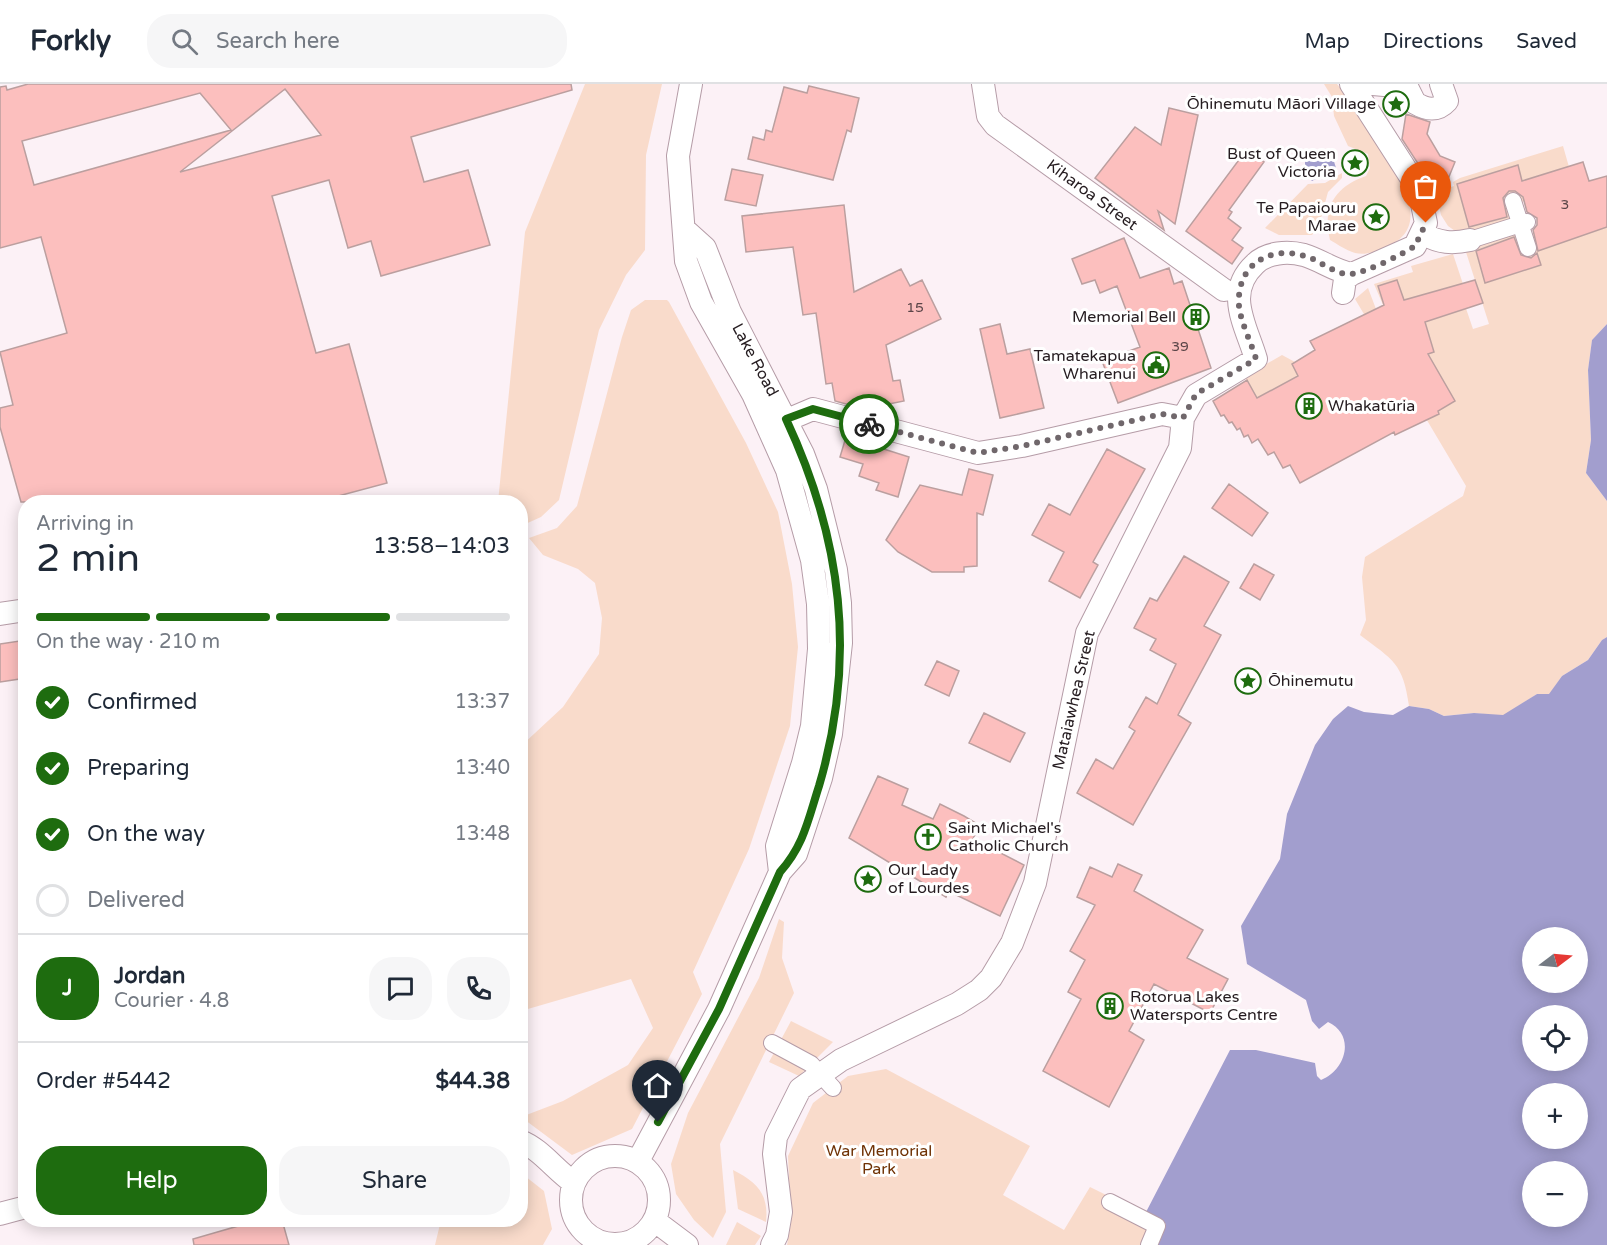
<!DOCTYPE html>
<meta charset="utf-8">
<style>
body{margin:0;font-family:"Varela Round",sans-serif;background:#f6f6f7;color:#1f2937;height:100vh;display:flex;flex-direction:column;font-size:22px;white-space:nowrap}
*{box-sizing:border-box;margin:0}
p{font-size:20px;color:#747a83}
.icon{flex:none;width:33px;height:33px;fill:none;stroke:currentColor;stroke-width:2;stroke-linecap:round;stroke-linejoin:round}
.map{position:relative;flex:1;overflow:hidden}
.sheet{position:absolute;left:18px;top:411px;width:510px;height:732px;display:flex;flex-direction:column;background:#fff;border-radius:24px;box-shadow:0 3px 15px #0003}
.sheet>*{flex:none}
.needle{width:39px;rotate:74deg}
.buttons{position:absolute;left:1522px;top:843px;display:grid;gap:12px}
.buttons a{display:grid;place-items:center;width:66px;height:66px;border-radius:50%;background:#fff;box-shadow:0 3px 15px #0003;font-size:30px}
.pin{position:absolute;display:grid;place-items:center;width:51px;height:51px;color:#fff;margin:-62px -26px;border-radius:50% 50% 50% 0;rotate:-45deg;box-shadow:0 0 6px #0007}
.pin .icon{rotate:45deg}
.courier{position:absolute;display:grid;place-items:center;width:60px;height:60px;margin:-30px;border:4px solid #1e6c0f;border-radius:50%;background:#fff;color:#222;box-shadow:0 2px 8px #0007}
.headline em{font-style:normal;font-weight:600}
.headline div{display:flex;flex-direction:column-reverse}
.headline{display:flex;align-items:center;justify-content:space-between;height:102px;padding:0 18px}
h1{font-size:39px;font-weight:600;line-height:45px}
.bar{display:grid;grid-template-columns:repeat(4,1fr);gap:9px 6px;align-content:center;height:72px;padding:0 18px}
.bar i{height:8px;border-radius:4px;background:#e0e1e3}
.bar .current{background:#1e6c0f}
.bar p{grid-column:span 4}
.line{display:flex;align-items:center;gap:15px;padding:0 18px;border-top:2px solid #e0e1e3}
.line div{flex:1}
.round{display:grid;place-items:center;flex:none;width:63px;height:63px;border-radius:24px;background:#f6f6f7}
ol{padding:0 18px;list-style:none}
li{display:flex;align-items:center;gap:18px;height:66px}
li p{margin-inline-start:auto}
li .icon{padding:6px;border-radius:50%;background:#1e6c0f;color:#fff;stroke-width:4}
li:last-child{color:#747a83}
li i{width:33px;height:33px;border:3px solid #e0e1e3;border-radius:50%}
.cta{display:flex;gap:12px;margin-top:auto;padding:12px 18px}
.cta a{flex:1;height:69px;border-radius:24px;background:#1e6c0f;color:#fff;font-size:24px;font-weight:600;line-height:69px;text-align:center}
.cta a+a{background:#f6f6f7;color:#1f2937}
header{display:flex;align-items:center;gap:36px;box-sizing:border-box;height:84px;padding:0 30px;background:#fff;border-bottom:2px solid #e0e1e3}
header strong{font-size:28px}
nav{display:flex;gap:33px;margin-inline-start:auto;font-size:21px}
.search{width:420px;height:54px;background:#f6f6f7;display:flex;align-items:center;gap:15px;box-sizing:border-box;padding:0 21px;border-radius:24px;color:#747a83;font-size:22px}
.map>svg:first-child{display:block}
</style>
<header>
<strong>Forkly</strong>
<div class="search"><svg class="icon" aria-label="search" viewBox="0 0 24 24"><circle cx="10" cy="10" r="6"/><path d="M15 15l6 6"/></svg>Search here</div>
<nav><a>Map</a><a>Directions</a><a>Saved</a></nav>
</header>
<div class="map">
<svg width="1607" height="1161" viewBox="0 0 1607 1161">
<rect width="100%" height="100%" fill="#fcf1f6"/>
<!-- green -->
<path fill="#f9dbcb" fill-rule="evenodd" d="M585,0H662L646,71L645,166L626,191L599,246L559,416L541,433L521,442L520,418H498L525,148Z
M1324,0H1337C1354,20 1368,41 1382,64C1398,91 1434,142 1388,162C1360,175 1355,171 1330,156C1322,123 1335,103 1366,92L1370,84L1368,70L1348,62L1334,32L1332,13Z
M1563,62L1569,83L1533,94L1528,115L1522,118L1533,151L1540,149L1553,161L1607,143V240L1592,256L1588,286L1591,356L1586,389L1607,417V553L1602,556L1588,576L1562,592L1549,611L1537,610L1503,632L1474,629L1444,632L1429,625L1409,622C1403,579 1393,576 1360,551L1366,536L1362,493L1365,473L1463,412L1466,402L1355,215L1368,204L1376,225L1366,230L1389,235L1374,200L1413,188L1411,182L1453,170L1463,200L1458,201L1473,245L1489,240L1465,165L1458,149L1448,142L1441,131L1436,108L1454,102L1453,98L1460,94ZM1429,209L1431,213L1459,227L1425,238L1434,268L1408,276L1421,212Z
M1342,89V94L1328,108L1319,141L1312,151H1279L1265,144L1308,100L1325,99Z
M645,216H667L669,218L746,359L778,428L792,500L798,563L790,642L749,765L693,888L702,910L632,1045L572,1071L521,1033L563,1017L628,981L653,944L631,895L521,927V662L563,623L599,570L602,534L595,499L578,485L543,471L529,454L557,444L577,422L622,253L631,226Z
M1282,271L1295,278L1298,292L1257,314L1246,295L1243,296L1242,294Z
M779,835L784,838L782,874L794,909L720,1060L726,1128L713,1154L694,1136L676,1110L671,1080L688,1029L759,894Z
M791,937L833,958L799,992L769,978Z
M886,985L1030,1062L1003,1111L1064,1146L1090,1103L1165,1140L1155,1161H787L791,1139L788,1072L813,1019L848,992Z
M733,1086C757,1098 769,1110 766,1138L738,1125Z
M521,1089L544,1107L552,1145L543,1161H435L441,1136H520Z
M737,1138L761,1152L755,1161H726Z"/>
<!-- water -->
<path fill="#a29ece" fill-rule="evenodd" d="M1317,66L1332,71L1336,84L1312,97L1305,88V73Z
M1607,240V417L1586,389L1591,356L1588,286L1592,256Z
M1607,553V1161H1156L1166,1140L1145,1130L1230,966H1256L1315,979L1317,992L1321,996C1346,986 1356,951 1328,938L1319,945L1312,937L1306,916L1247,880L1241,842L1280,775L1287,730L1315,661L1333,635L1348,622L1364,628L1393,631L1409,622L1429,625L1444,632L1474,629L1503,631L1537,610H1549L1562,592L1588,576L1602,556ZM1533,854H1578V898H1533ZM1533,932H1578V976H1533ZM1533,1010H1578V1054H1533ZM1533,1088H1578V1132H1533Z"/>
<!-- building -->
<path fill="#fcbfbe" stroke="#bb9f9f" stroke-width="1.5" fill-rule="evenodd" d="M28,0H571L572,6L411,53L424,98L468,86L490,161L381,192L371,157L348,164L329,96L272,112L316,269L349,260L387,399L316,418H21L0,343V324L13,321L0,268L67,249L41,153L0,164V3L6,2L7,6ZM285,5L321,51L180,88L232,47ZM200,9L231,46L34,101L22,57Z
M809,2L859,14L851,48L847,46L833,96L748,75L753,53L764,56L766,46L772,48L784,3L807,9Z
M1169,24L1198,31L1175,140L1158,127L1164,146L1095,94L1135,43L1161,61Z
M1406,30L1430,38L1427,50L1440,72L1455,78L1446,100L1426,92L1402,55Z
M1247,65L1264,78L1229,126L1232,128L1228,134L1241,144L1232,156L1243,164L1232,180L1186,147Z
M1583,78L1589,97L1607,92V143L1538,167L1533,146L1537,141V134L1527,128L1523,113L1515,107H1509L1503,114L1507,133L1469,143L1457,100L1518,81L1522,97Z
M732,85L763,91L756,122L725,116Z
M844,121L854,208L901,185L910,202L922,196L941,235L886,261L893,297L900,296L904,317L864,325L856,322L857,318L846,320L835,317L832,299L826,300L816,229L803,231L793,163L746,168L742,132Z
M1514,153L1521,171L1531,174L1537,169L1541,181L1485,199L1476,167Z
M1124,154L1140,194L1169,184L1174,200L1182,197L1211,284L1118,319L1102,277L1140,263L1117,202L1100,209L1095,196L1082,200L1072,175Z
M1397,196L1404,216L1475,196L1483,219L1425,238L1434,268L1428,270L1455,317L1438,327L1439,330L1395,351L1394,348L1300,399L1290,381L1283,384L1274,368L1268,371L1258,355L1252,359L1248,351L1244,353L1240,344L1237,346L1232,338L1229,339L1224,331L1221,332L1213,317L1247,296L1257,314L1298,292L1292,280L1315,266L1310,257L1384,221L1378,202Z
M1000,240L1007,270L1030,265L1044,324L1000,334L980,245Z
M846,353L909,373L898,413L876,406L879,399L859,392L863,380L840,373Z
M1107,365L1145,385L1093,478L1098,481L1080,514L1049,497L1064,468L1032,451L1049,420L1070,431Z
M969,385L993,391L983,431L977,429V482L964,483V488H932L898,468L886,456L920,401L962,411Z
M1229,400L1268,429L1252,452L1212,424Z
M1184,472L1229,498L1204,542L1221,551L1178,631L1191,639L1133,741L1077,709L1096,675L1113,685L1135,647L1129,643L1146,613L1157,620L1176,580L1150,566L1156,555L1134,544L1150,514L1157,517Z
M1254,480L1274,491L1260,516L1240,504Z
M26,556V594L0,598V560Z
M937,577L959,587L949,612L925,601Z
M984,629L1025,649L1010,678L969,659Z
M878,692L908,705L902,721L933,735L940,720L964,732L979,741L973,755L1024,781L1000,832L948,807L946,813L849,754Z
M1118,780L1142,791L1134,807L1203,846L1187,874L1228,895L1210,929L1154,900L1129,947L1144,956L1109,1023L1043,987L1081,915L1068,908L1085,876L1070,867L1095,821L1077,813L1090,783L1112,793Z
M259,1136L261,1141L282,1136L289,1161H194L193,1155Z"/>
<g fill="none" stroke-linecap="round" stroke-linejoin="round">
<!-- pedestrian casing -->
<g stroke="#b59ca7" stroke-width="18">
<path id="pedestrian" d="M1513,117L1528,164
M1470,156L1527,138
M772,959L811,980L833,1004
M1110,1118L1157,1142L1149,1161"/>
</g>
<!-- minor casing -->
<g stroke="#b59ca7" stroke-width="24">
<path id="minor" d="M691,0L678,72L686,177L701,218L753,310L787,386L812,476L818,520L819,565L812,642L803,679L777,762L780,788
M983,0L988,32L995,41L1224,206
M1373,0L1407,3
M1407,3L1415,19C1427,26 1437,28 1447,17L1441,0
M1423,150C1440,159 1452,160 1470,156
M1343,209L1345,195L1352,190L1415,162L1426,139L1419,106L1351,0
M773,342L813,325L978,369L1022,362L1162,330L1183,334
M0,530L26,526
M520,1057C541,1065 555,1086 574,1099
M571 1116a44 44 0 1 1 88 0a44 44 0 1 1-88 0Z
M638,1077L719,925L780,788L796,770L821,694L831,650L841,559L840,519L836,486L816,405L803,370L730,228L705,164L685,146
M0,1130L26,1123
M655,1137L687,1161
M772,1161L777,1151L781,1128L774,1070L776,1053L800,1005L841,976L957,920L979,906L991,894L1012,859L1035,799L1087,549L1180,364L1183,334L1196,311L1256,275C1246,241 1224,209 1255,180C1267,168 1288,167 1304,171C1321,176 1334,187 1352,190"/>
</g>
<!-- pedestrian -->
<use href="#pedestrian" stroke="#fff" stroke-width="16"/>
<!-- minor -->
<use href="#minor" stroke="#fff" stroke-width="22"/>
</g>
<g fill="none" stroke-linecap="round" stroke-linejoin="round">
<!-- done -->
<path stroke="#70676b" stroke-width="6" stroke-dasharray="0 10.8" d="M869,340L978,369L1022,362L1162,330L1183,334L1196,310L1256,275C1251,258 1241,239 1239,222C1236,182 1268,161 1305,172C1320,176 1336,192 1352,190C1369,187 1401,171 1415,162L1426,139"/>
<!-- route -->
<path stroke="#1e6c0f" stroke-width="8" d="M658,1038L719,925L780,788C804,761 808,736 819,702C857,574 842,455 786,335L813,325L869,340"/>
</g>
<!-- icons -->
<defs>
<g id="sight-ring" transform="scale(1.35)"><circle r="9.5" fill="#fff" stroke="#1e6c0f" stroke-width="1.5"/><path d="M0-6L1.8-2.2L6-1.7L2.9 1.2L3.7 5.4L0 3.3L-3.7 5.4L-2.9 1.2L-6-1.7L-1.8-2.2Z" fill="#1e6c0f"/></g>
<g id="building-ring" transform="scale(1.35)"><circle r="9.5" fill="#fff" stroke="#1e6c0f" stroke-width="1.5"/><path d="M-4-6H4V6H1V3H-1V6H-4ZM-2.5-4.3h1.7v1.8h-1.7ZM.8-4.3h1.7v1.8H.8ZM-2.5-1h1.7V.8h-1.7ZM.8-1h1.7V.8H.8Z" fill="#1e6c0f"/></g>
<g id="civic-ring" transform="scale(1.35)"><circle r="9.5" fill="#fff" stroke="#1e6c0f" stroke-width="1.5"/><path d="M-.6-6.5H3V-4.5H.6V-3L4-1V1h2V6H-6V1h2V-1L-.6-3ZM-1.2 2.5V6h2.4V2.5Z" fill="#1e6c0f"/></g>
<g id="church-ring" transform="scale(1.35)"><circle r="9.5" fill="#fff" stroke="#1e6c0f" stroke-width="1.5"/><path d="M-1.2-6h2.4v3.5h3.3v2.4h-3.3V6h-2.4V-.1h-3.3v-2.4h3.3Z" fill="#1e6c0f"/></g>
</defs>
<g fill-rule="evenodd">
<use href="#sight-ring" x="1396" y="20"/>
<use href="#sight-ring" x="1355" y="79"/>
<use href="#sight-ring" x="1376" y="133"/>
<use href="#building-ring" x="1196" y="233"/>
<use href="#civic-ring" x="1156" y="281"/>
<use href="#building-ring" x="1309" y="322"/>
<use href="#sight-ring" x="1248" y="597"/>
<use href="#church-ring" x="928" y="753"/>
<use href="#sight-ring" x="868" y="795"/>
<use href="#building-ring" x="1110" y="922"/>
</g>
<g text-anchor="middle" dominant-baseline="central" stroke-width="6" stroke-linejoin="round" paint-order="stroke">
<!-- number labels -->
<g font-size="14" fill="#5b4548">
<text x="1565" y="120">3</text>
<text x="915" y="223">15</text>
<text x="1180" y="262">39</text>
</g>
<!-- poi labels -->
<g font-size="16" fill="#251c20" stroke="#fff" text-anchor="end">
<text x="1376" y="20">Ōhinemutu Māori Village</text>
<text x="1336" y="70">Bust of Queen<tspan x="1336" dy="18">Victoria</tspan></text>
<text x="1356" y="124">Te Papaiouru<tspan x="1356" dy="18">Marae</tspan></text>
<text x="1176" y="233">Memorial Bell</text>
<text x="1136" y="272">Tamatekapua<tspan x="1136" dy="18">Wharenui</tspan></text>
<text x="1328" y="322" text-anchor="start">Whakatūria</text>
<text x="1268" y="597" text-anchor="start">Ōhinemutu</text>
<text x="948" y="744" text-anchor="start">Saint Michael's<tspan x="948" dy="18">Catholic Church</tspan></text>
<text x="888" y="786" text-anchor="start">Our Lady<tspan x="888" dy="18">of Lourdes</tspan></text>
<text x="1130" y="913" text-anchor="start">Rotorua Lakes<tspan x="1130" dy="18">Watersports Centre</tspan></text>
</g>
<!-- street labels -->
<g font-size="16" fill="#251c20" stroke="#fff">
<text transform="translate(1092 111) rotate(36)">Kiharoa Street</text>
<text transform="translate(755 276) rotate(62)">Lake Road</text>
<text transform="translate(1074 616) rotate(-77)">Mataiawhea Street</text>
</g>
<!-- park labels -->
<g font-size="16" fill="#6f3205" stroke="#fff">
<text x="879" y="1067">War Memorial<tspan x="879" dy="18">Park</tspan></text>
</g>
</g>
</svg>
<div class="buttons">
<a><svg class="needle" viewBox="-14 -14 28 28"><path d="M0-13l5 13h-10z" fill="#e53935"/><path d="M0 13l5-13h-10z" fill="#747a83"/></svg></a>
<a><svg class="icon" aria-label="locate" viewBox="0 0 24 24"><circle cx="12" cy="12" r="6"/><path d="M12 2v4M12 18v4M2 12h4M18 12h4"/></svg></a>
<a>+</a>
<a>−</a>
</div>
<div class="pin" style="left:1426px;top:139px;background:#ea580c"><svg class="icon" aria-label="bag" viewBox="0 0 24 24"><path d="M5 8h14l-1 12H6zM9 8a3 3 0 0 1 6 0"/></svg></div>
<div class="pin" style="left:658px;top:1038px;background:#1f2937"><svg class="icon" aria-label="home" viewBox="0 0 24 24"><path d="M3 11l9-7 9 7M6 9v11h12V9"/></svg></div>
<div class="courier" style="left:869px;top:340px"><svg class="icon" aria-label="bike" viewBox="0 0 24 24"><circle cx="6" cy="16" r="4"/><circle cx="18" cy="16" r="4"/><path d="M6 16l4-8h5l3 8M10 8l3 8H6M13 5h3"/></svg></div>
<section class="sheet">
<div class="headline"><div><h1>2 min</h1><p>Arriving in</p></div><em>13:58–14:03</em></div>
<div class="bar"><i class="current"></i><i class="current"></i><i class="current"></i><i></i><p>On the way · 210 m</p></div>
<ol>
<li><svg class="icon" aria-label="check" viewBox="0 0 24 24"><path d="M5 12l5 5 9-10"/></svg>Confirmed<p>13:37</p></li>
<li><svg class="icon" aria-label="check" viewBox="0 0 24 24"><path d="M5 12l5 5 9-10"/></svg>Preparing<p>13:40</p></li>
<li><svg class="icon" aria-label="check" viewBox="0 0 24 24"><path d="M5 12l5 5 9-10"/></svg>On the way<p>13:48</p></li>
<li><i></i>Delivered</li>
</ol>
<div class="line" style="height:108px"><b class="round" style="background:#1e6c0f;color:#fff">J</b><div><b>Jordan</b><p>Courier · 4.8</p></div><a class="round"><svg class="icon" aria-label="chat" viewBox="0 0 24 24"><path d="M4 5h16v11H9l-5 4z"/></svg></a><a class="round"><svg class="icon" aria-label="phone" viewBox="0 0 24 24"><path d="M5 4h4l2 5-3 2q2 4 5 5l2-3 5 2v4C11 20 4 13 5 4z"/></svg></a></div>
<div class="line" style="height:78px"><div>Order #5442</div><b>$44.38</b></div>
<div class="cta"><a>Help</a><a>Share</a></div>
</section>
</div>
